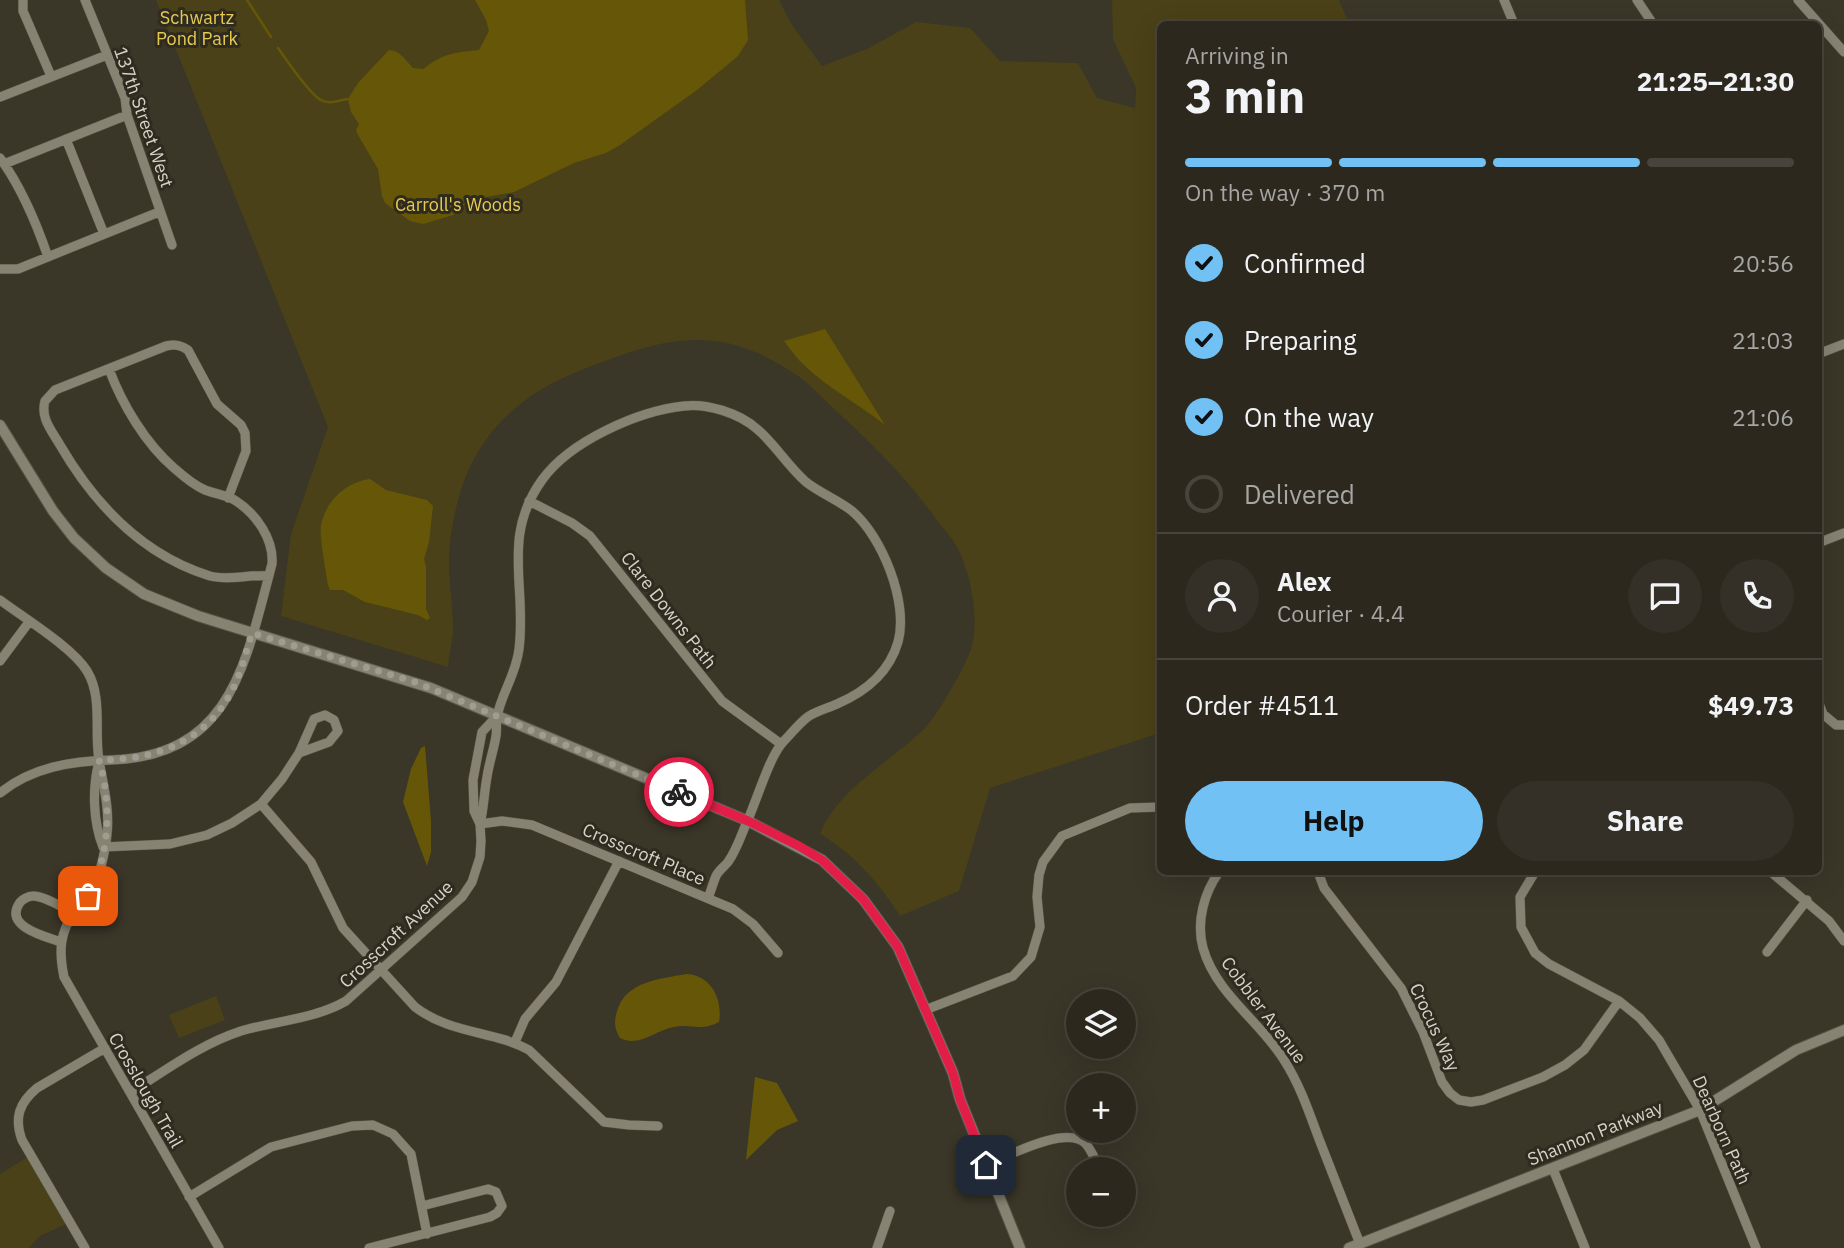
<!DOCTYPE html>
<meta charset="utf-8">
<style>
body{margin:0;font-family:"IBM Plex Sans",sans-serif;background:#343027;color:#f1f3f6;height:100vh;display:flex;flex-direction:column;font-size:26px;white-space:nowrap}
*{box-sizing:border-box;margin:0}
p{font-size:23px;color:#a6a6a4}
.icon{flex:none;width:38px;height:38px;fill:none;stroke:currentColor;stroke-width:2;stroke-linecap:round;stroke-linejoin:round}
.map{position:relative;flex:1;overflow:hidden}
.panel{position:absolute;left:1157px;top:21px;width:665px;height:854px;display:flex;flex-direction:column;background:#2c281e;border-radius:10px;box-shadow:0 7px 28px #0002,0 0 0 2px #48443c}
.panel>*{flex:none}
.tools{position:absolute;left:1066px;top:989px;display:grid;gap:14px}
.tools a{display:grid;place-items:center;width:70px;height:70px;border-radius:50%;background:#2c281e;box-shadow:0 7px 28px #0002,0 0 0 2px #48443c;font-size:35px}
.pin{position:absolute;display:grid;place-items:center;width:60px;height:60px;color:#fff;margin:-30px;border-radius:14px;box-shadow:0 4px 10px #0006}
.courier{position:absolute;display:grid;place-items:center;width:70px;height:70px;margin:-35px;border:5px solid #e11d48;border-radius:50%;background:#fff;color:#222;box-shadow:0 2px 9px #0007}
.head em{font-style:normal;font-weight:700}
.head div{display:flex;flex-direction:column-reverse}
.head{display:flex;align-items:center;justify-content:space-between;height:119px;padding:0 28px}
h1{font-size:46px;font-weight:700;line-height:52px}
.bar{display:grid;grid-template-columns:repeat(4,1fr);gap:10px 7px;align-content:center;height:84px;padding:0 28px}
.bar i{height:9px;border-radius:5px;background:#48443c}
.bar .active{background:#71c1f5}
.bar p{grid-column:span 4}
.line{display:flex;align-items:center;gap:18px;padding:0 28px;border-top:2px solid #48443c}
.line div{flex:1}
.round{display:grid;place-items:center;flex:none;width:74px;height:74px;border-radius:37px;background:#343027}
ol{padding:0 28px;list-style:none}
li{display:flex;align-items:center;gap:21px;height:77px}
li p{margin-inline-start:auto}
li .icon{padding:7px;border-radius:50%;background:#71c1f5;color:#111;stroke-width:4}
li:last-child{color:#a6a6a4}
li i{width:38px;height:38px;border:4px solid #48443c;border-radius:50%}
.cta{display:flex;gap:14px;margin-top:auto;padding:14px 28px}
.cta a{flex:1;height:80px;border-radius:42px;background:#71c1f5;color:#111;font-size:28px;font-weight:700;line-height:80px;text-align:center}
.cta a+a{background:#343027;color:#f1f3f6}
.map>svg:first-child{display:block}
</style>
<div class="map">
<svg width="1844" height="1248" viewBox="0 0 1844 1248">
<rect width="100%" height="100%" fill="#3a3628"/>
<!-- green -->
<path fill="#4a4118" d="M156,0H779L792,25L822,66L869,48L916,22L970,28L1000,61L1078,63L1097,98L1135,108L1136,88L1113,39L1112,0H1339L1349,24H1160V733L990,788L959,891L900,916C879,883 854,854 820,834C838,789 887,764 922,731C937,717 966,666 972,646C979,618 971,574 958,549C953,539 944,529 937,520C907,479 872,443 834,409C821,397 809,383 795,374C771,358 743,344 714,341C668,336 627,353 584,369C530,390 489,421 466,476C456,500 448,541 449,568C450,589 453,610 453,632C452,643 449,655 448,667L281,616L291,534L328,427Z
M216,996L225,1020L179,1038L169,1015Z
M31,1155L70,1222L40,1236L29,1248H0V1174Z"/>
<!-- water -->
<path fill="#665708" d="M475,0H745L748,40L738,56L697,90L620,145L606,153L574,163L514,192L474,199L462,206L453,215L423,224L410,221L385,203L382,196L378,169L358,135L356,130L359,124L351,112L348,99L358,83L389,50C401,51 405,60 413,68L423,69C444,53 453,53 479,50L489,31L486,20Z
M825,329L885,425C859,404 829,389 805,366C797,359 791,350 784,341Z
M370,479L386,490L427,500L433,506L429,542L424,559L426,567V609L430,618L427,620L418,615L365,602L343,590H330L328,585C326,572 319,534 321,525C326,500 347,482 370,479Z
M425,746L431,821V852L427,866L403,802L411,769L421,748Z
M686,974C711,975 723,999 719,1022C700,1032 691,1023 674,1027C655,1030 639,1048 620,1038C614,1028 614,1022 617,1011C626,981 660,979 686,974Z
M755,1077L777,1083L798,1121L777,1130L746,1160Z"/>
<g fill="none" stroke-linecap="round" stroke-linejoin="round">
<!-- stream -->
<path stroke="#665708" stroke-width="2.5" d="M247,0L271,37
M278,48C286,59 310,95 321,100C330,105 339,100 348,99"/>
<!-- minor casing -->
<g stroke="#575448" stroke-width="10">
<path id="minor" d="M23,0V11L51,76
M85,0L125,98L127,115L172,245
M1504,0L1514,24
M1637,0L1653,24
M1798,0L1844,52
M0,97L107,55
M66,139L104,234
M0,158C22,188 36,222 48,257
M4,164L127,115
M0,269H18L159,212
M1818,354L1844,344
M228,498L246,451L245,433L241,425L217,404L188,350C180,345 175,344 166,346L55,390L45,401C40,418 52,431 60,445C95,505 142,555 210,576C229,581 250,574 269,576
M529,501L572,523L590,536L722,701L781,744
M1818,543L1844,533
M0,600C24,618 72,647 87,671C103,697 94,732 99,760C103,784 110,810 107,834C106,846 102,865 98,876C93,890 83,900 75,912C59,932 59,953 64,977L219,1248
M0,661L29,622
M1818,701L1823,714L1836,725H1844
M99,762C92,788 93,822 103,847
M0,793C32,767 72,761 111,760C233,756 246,660 272,564C274,539 256,514 236,501C227,495 215,494 205,490C193,485 183,476 174,468C145,443 122,404 109,369
M261,804L311,862L343,928L415,1007C452,1035 493,1030 529,1050L604,1122L629,1125L658,1126
M480,824C484,808 484,793 487,777C489,763 494,749 496,736C497,730 496,723 497,717C501,694 516,675 519,649C527,586 501,537 542,480C570,441 638,411 684,406C707,403 739,413 757,429C774,443 787,465 806,482C820,493 838,500 852,511C882,536 909,603 898,642C889,673 865,692 837,704C828,708 817,711 809,716C800,722 791,734 783,742C769,757 756,803 746,824C741,836 736,851 728,862C724,867 719,870 716,876C713,883 711,891 708,898
M480,824L502,821L532,825L733,909L753,924L778,953
M103,847L170,844L207,835L232,823L261,804L282,779L299,753L314,719L325,715L334,720L338,731L329,742L299,753
M1219,872C1204,893 1196,922 1203,948C1216,994 1260,1021 1284,1060C1300,1085 1309,1112 1319,1139C1333,1174 1346,1209 1360,1244
M1318,872L1324,888L1401,988L1423,1032L1442,1082L1450,1093L1459,1100L1471,1102L1483,1100L1543,1077L1565,1065L1584,1050L1619,1001
M1535,872L1520,897L1521,927L1535,953L1549,964L1619,1001L1640,1018L1659,1040L1700,1110L1756,1248
M1771,872L1829,921L1844,941
M61,942C47,937 4,927 19,904C21,900 28,896 33,896C45,896 63,908 74,913
M1767,952L1807,900
M925,1010L1013,976L1031,957L1040,927L1037,897L1039,875L1043,862L1062,836L1130,808L1160,807
M515,1042L525,1019L556,982L619,861
M131,1092C166,1070 201,1044 241,1031C275,1021 315,1019 346,1001L462,897L472,882L480,857L481,841L480,824L474,811L473,780L482,732L497,716
M986,1165C1008,1156 1067,1124 1086,1144C1092,1151 1096,1162 1100,1169
M1553,1169L1585,1248
M189,1197L271,1147L352,1126L373,1125L393,1134L411,1154L427,1234
M85,1248L22,1140C14,1118 19,1103 37,1088L105,1048
M369,1248L490,1217L497,1213L502,1206L496,1192L488,1189L422,1206
M877,1248L890,1211"/>
</g>
<!-- tertiary casing -->
<g stroke="#575448" stroke-width="12">
<path id="tertiary" d="M0,425L53,511L74,538L106,568L144,594L198,616L431,688L748,821L822,860L863,899L898,947L953,1073L960,1099L1020,1248
M1349,1248L1700,1110L1796,1050L1844,1030"/>
</g>
<!-- minor -->
<use href="#minor" stroke="#878373" stroke-width="9"/>
<!-- tertiary -->
<use href="#tertiary" stroke="#878373" stroke-width="10"/>
</g>
<g fill="none" stroke-linecap="round" stroke-linejoin="round">
<!-- done -->
<path stroke="#9f9c91" stroke-width="7" stroke-dasharray="0 12.6" d="M88,896C110,855 112,804 99,760C160,760 212,739 237,680C243,665 247,648 252,633L415,682L679,792"/>
<!-- route -->
<path stroke="#e11d48" stroke-width="9" d="M679,792L748,821L799,846L822,860L863,899L898,947L953,1073L960,1099L986,1165"/>
</g>
<g text-anchor="middle" dominant-baseline="central" stroke-width="6" stroke-linejoin="round" paint-order="stroke">
<!-- park labels -->
<g font-size="18" fill="#e7cb50" stroke="#2f2c1f">
<text x="197" y="17">Schwartz<tspan x="197" dy="21">Pond Park</tspan></text>
<text x="458" y="204">Carroll's Woods</text>
</g>
<!-- street labels -->
<g font-size="18" fill="#d5d3ca" stroke="#2f2c1f">
<text transform="translate(144 117) rotate(71)">137th Street West</text>
<text transform="translate(669 610) rotate(52)">Clare Downs Path</text>
<text transform="translate(644 854) rotate(23)">Crosscroft Place</text>
<text transform="translate(396 934) rotate(-43)">Crosscroft Avenue</text>
<text transform="translate(1264 1010) rotate(53)">Cobbler Avenue</text>
<text transform="translate(1435 1027) rotate(65)">Crocus Way</text>
<text transform="translate(146 1090) rotate(60)">Crosslough Trail</text>
<text transform="translate(1722 1130) rotate(66)">Dearborn Path</text>
<text transform="translate(1595 1133) rotate(-22)">Shannon Parkway</text>
</g>
</g>
</svg>
<div class="tools">
<a><svg class="icon" aria-label="layers" viewBox="0 0 24 24"><path d="M12 4l9 5-9 5-9-5zM3 14l9 5 9-5"/></svg></a>
<a>+</a>
<a>−</a>
</div>
<div class="pin" style="left:88px;top:896px;background:#ea580c"><svg class="icon" aria-label="bag" viewBox="0 0 24 24"><path d="M5 8h14l-1 12H6zM9 8a3 3 0 0 1 6 0"/></svg></div>
<div class="pin" style="left:986px;top:1165px;background:#1f2937"><svg class="icon" aria-label="home" viewBox="0 0 24 24"><path d="M3 11l9-7 9 7M6 9v11h12V9"/></svg></div>
<div class="courier" style="left:679px;top:792px"><svg class="icon" aria-label="bike" viewBox="0 0 24 24"><circle cx="6" cy="16" r="4"/><circle cx="18" cy="16" r="4"/><path d="M6 16l4-8h5l3 8M10 8l3 8H6M13 5h3"/></svg></div>
<section class="panel">
<div class="head"><div><h1>3 min</h1><p>Arriving in</p></div><em>21:25–21:30</em></div>
<div class="bar"><i class="active"></i><i class="active"></i><i class="active"></i><i></i><p>On the way · 370 m</p></div>
<ol>
<li><svg class="icon" aria-label="check" viewBox="0 0 24 24"><path d="M5 12l5 5 9-10"/></svg>Confirmed<p>20:56</p></li>
<li><svg class="icon" aria-label="check" viewBox="0 0 24 24"><path d="M5 12l5 5 9-10"/></svg>Preparing<p>21:03</p></li>
<li><svg class="icon" aria-label="check" viewBox="0 0 24 24"><path d="M5 12l5 5 9-10"/></svg>On the way<p>21:06</p></li>
<li><i></i>Delivered</li>
</ol>
<div class="line" style="height:126px"><a class="round"><svg class="icon" aria-label="person" viewBox="0 0 24 24"><circle cx="12" cy="8" r="4"/><path d="M4 21q1-7 8-7t8 7"/></svg></a><div><b>Alex</b><p>Courier · 4.4</p></div><a class="round"><svg class="icon" aria-label="chat" viewBox="0 0 24 24"><path d="M4 5h16v11H9l-5 4z"/></svg></a><a class="round"><svg class="icon" aria-label="phone" viewBox="0 0 24 24"><path d="M5 4h4l2 5-3 2q2 4 5 5l2-3 5 2v4C11 20 4 13 5 4z"/></svg></a></div>
<div class="line" style="height:91px"><div>Order #4511</div><b>$49.73</b></div>
<div class="cta"><a>Help</a><a>Share</a></div>
</section>
</div>
